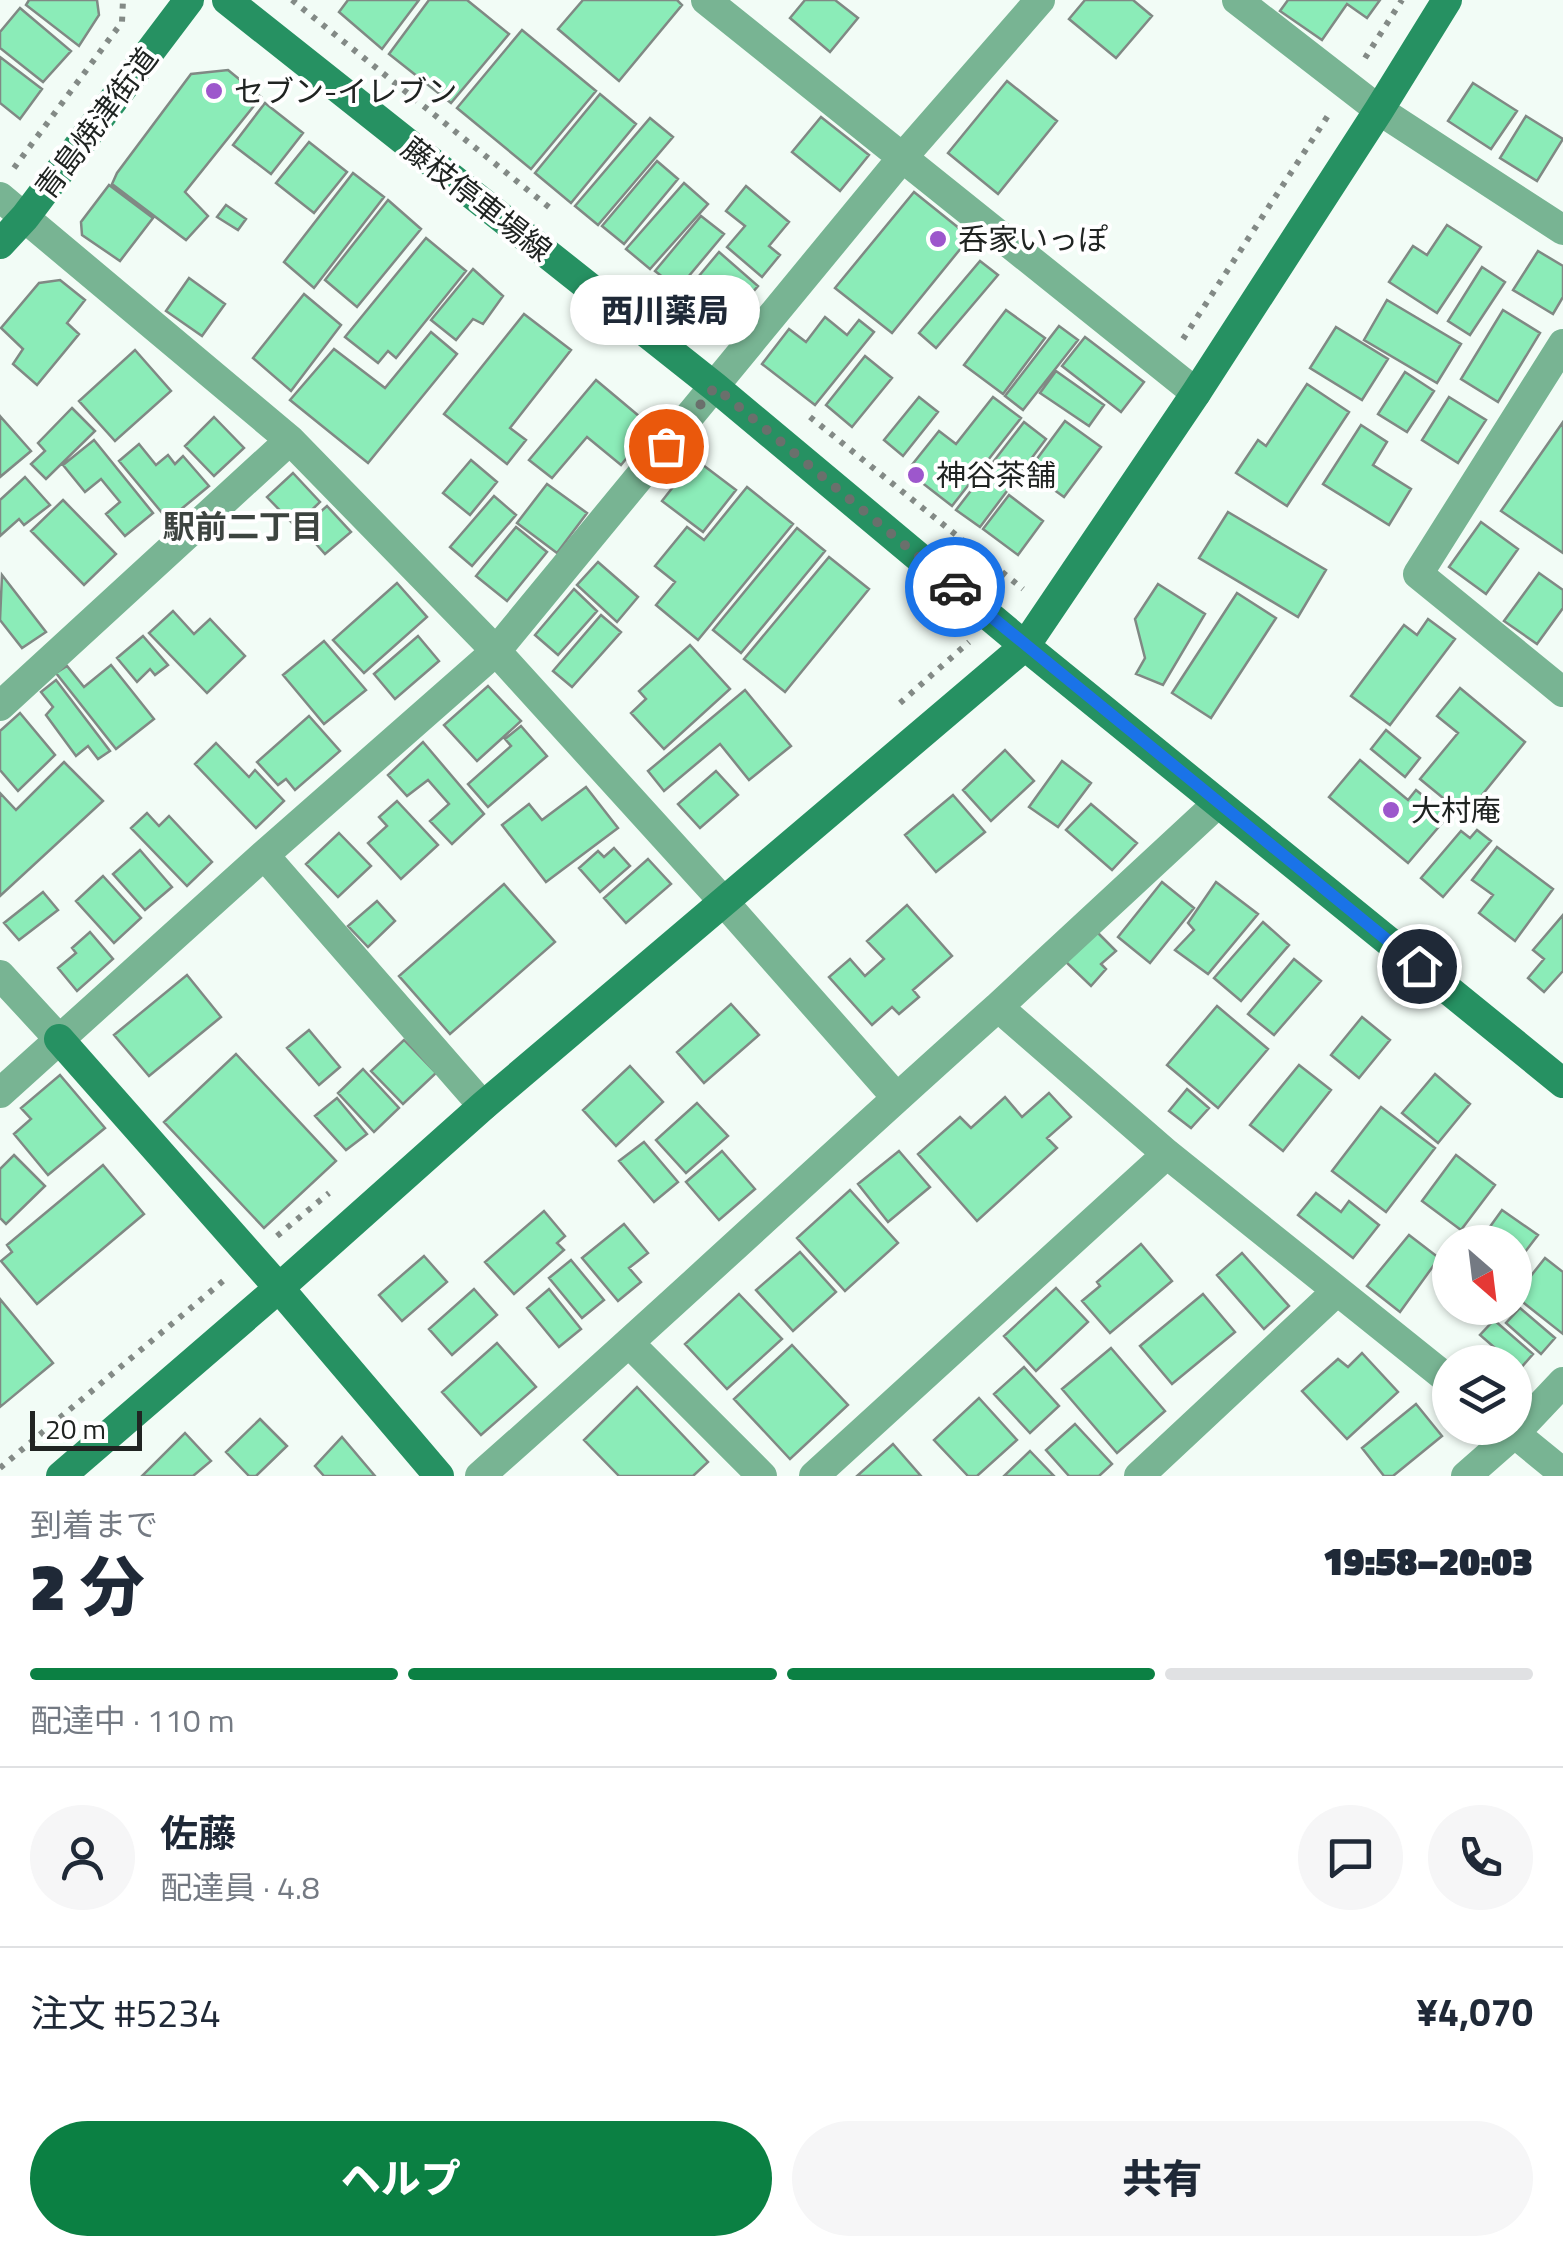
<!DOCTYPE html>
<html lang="ja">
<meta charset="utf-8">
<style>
body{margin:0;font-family:"Titillium Web","Noto Sans JP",sans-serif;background:#f6f6f7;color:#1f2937;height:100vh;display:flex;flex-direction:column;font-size:38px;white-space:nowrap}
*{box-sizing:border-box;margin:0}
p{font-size:32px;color:#747a83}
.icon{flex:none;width:55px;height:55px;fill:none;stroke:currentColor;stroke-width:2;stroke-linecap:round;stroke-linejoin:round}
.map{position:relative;height:1476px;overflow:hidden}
.panel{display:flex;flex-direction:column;background:#fff;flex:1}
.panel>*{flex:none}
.needle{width:65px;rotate:152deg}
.controls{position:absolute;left:1432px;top:1225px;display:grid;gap:20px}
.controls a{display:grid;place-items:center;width:100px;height:100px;border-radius:50%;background:#fff;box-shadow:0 2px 8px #0004;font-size:50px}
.scale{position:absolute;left:30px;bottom:25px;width:112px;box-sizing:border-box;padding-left:10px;border:5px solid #202422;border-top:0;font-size:28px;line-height:35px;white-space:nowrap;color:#202422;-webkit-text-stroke:8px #fff;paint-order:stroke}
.pin{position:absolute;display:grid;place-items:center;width:85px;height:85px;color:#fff;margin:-42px;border:5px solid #fff;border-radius:50%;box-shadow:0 2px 10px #0007}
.courier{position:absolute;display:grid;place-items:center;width:100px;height:100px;margin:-50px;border:8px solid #1a73e8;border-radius:50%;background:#fff;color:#222;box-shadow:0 2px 12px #0007}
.bubble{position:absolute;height:70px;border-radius:35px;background:#fff;box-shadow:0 2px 8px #0004;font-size:32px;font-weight:800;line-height:70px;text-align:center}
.overview em{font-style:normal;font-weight:800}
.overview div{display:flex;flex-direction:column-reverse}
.overview{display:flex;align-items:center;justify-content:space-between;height:170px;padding:0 30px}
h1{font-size:65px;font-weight:800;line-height:75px}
.bar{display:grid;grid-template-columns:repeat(4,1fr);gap:15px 10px;align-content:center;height:120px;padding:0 30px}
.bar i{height:12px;border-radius:8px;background:#e0e1e3}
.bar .on{background:#0b8043}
.bar p{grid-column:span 4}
.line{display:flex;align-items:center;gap:25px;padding:0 30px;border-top:2px solid #e0e1e3}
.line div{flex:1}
.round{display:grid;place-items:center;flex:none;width:105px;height:105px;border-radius:52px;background:#f6f6f7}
.cta{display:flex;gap:20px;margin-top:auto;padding:20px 30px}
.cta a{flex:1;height:115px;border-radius:60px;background:#0b8043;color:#fff;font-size:40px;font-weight:800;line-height:115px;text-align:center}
.cta a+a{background:#f6f6f7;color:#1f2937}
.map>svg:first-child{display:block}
</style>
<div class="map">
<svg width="1563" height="1476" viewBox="0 0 1563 1476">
<rect width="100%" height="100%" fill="#f2fcf6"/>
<!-- building -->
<path fill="#8becb8" stroke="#808984" stroke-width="2.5" d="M29,0H97L99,15L79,46L26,5Z
M348,0H419L382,49L339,12Z
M429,0H467L509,34L451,103L389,54Z
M583,0H677L682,5L619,81L558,29Z
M805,0H835L858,18L830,52L790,18Z
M1085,0H1133L1152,16L1116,58L1069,19Z
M1288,0H1380L1367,18L1347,4L1322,40L1280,11Z
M20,8L71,51L43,82L0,48V32Z
M522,30L596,91L531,169L457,108Z
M0,57L42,89L20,119L0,103Z
M228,70L261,97L185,192L208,216L186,240L112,184L117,173L191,74Z
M1007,81L1057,121L998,194L948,153Z
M1473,83L1517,111L1491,149L1448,121Z
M600,94L636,124L571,203L535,173Z
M265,103L303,133L271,174L233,145Z
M1526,116L1563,139L1537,181L1500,158Z
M821,117L869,155L840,191L792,152Z
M650,118L673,137L598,225L575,206Z
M309,142L347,172L314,213L276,183Z
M657,161L678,179L624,244L602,226Z
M353,173L384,197L314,288L284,262Z
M684,183L708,204L650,269L626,249Z
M109,185L153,218L120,261L82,235L81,222Z
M746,186L789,222L769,246L780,255L762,277L727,247L745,226L726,211Z
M914,192L970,237L892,333L835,288Z
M388,200L421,229L357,307L325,280Z
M226,205L246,219L238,230L217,217Z
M701,216L724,234L678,289L655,271Z
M1447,225L1481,247L1437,313L1389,282L1413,246L1427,255Z
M426,238L466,271L396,358L388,351L378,363L345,337Z
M1538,251L1563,266V297L1553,314L1513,290Z
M719,252L758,286L726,323L711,320L683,295Z
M980,261L998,275L936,348L919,333Z
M1482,267L1505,282L1470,335L1448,321Z
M473,269L503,296L483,324L473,319L456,340L431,320Z
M189,278L225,304L202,336L166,311Z
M60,280L85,300L67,323L79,334L37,385L13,364L23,349L1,328L39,283Z
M304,294L341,325L291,391L253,358Z
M1387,300L1461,344L1437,383L1364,340Z
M1006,310L1045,338L1003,394L964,365Z
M1503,310L1540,333L1498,402L1461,379Z
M524,314L571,350L510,428L526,440L507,464L444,414Z
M825,317L847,335L859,320L874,332L815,405L762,364L789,329L806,342Z
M1059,326L1078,340L1023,410L1005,396Z
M1336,327L1388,359L1362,400L1310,368Z
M431,332L457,354L368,463L290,400L334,349L385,388Z
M1085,337L1144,382L1121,412L1062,366Z
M135,350L171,391L115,441L79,401Z
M865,356L892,378L852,427L826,405Z
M1056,371L1104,405L1089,426L1040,393Z
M1405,372L1434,391L1407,432L1378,414Z
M596,380L652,427L621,465L587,437L552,478L529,460Z
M1307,384L1349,412L1287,506L1236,473L1258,440L1266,446Z
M919,397L938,412L903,456L884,440Z
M993,397L1021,418L952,506L907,471L939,431L956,444Z
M1449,397L1486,420L1458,463L1422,440Z
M72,408L95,431L46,479L31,464L45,451L38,443Z
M0,416L31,451L0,477Z
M214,417L244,448L214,476L185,446Z
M1065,421L1101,447L1064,497L1028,471Z
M1024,422L1046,439L980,527L956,510Z
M1563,422V553L1501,511Z
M1361,425L1387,442L1373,465L1411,489L1389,525L1323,484Z
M94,440L153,513L125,536L106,514L120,502L101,479L85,492L63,465Z
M139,444L156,465L168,455L175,464L183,456L209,486L168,520L119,461Z
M695,459L736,490L703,532L662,501Z
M471,460L497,482L470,515L443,493Z
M293,473L320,502L295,526L267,497Z
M25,477L50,505L24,525L19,519L0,536V500Z
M547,484L587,513L557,553L517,523Z
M747,487L793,524L698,640L656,605L675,582L655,566L687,527L704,540Z
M1009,495L1043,521L1018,555L983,529Z
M494,496L516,515L472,566L450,547Z
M63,500L116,554L84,585L31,531Z
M327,506L351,532L325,554L302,528Z
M1228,512L1326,570L1298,617L1199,558Z
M1481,522L1518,549L1486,594L1449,567Z
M516,527L547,552L507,601L476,576Z
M797,528L825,551L741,653L713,630Z
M829,557L869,589L785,692L744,659Z
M598,562L638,597L617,622L577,585Z
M1539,573L1563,590V608L1537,644L1504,621Z
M2,575L46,632L22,648L0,620Z
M397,583L427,617L364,673L333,640Z
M1158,584L1205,614L1163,685L1136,674L1145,658L1135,619Z
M574,589L597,611L558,655L535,635Z
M1237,593L1276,618L1211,718L1172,693Z
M173,611L194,634L210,619L245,656L207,693L149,633Z
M601,615L621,632L572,687L553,671Z
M1428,619L1455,639L1390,725L1351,696L1404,625L1417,635Z
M143,636L168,665L155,675L150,669L137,682L117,658Z
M418,636L439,661L395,699L374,674Z
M324,641L366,690L324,724L283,675Z
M690,645L730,689L664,749L631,713L646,699L639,691Z
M111,665L154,719L116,749L56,673L67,666L84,687Z
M56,680L110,751L98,759L88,746L76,756L46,715L53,707L41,692Z
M488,686L521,721L477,761L444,725Z
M1460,688L1525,742L1465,816L1420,779L1458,733L1437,716Z
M745,690L791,746L749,780L720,744L664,791L648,771Z
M20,713L55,755L18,791L0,770V731Z
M309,716L340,751L295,790L286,779L278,785L257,762Z
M521,726L547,756L488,807L468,784L511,746L505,739Z
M1386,730L1420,758L1405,777L1371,749Z
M423,742L484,814L452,844L430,821L449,804L428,780L407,796L388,775Z
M216,743L249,777L255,770L284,801L256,828L195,764Z
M1005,750L1034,781L991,821L963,790Z
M1360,760L1408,800L1416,790L1448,816L1408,863L1329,797Z
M1062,761L1091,783L1058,827L1029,807Z
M64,762L103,801L0,896V793L16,810Z
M716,771L738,795L700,828L678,804Z
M586,787L618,828L546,882L502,825L529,804L542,820Z
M953,795L985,832L936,872L905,835Z
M397,801L438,845L401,879L368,843L387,826L379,817Z
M1091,804L1137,843L1112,870L1066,830Z
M147,813L159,826L169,816L212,862L187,886L131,828Z
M1477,830L1491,841L1443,897L1421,878L1461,831L1470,838Z
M339,833L371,866L338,897L306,864Z
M1497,847L1553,889L1515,941L1479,913L1493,895L1472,880Z
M614,848L630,866L600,892L579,868L598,851L604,857Z
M140,850L172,887L145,910L113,874Z
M648,859L671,884L626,923L604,898Z
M103,876L141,918L114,943L76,901Z
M1162,882L1194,908L1150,963L1118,937Z
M1216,882L1258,914L1208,974L1175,950L1194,930L1188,923Z
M504,884L555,942L450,1034L399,976Z
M43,892L58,910L19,940L4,923Z
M377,901L395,921L368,947L348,926Z
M907,905L952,956L913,990L919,997L899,1014L892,1007L872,1025L829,977L850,959L865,976L884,959L867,941Z
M1563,915V971L1544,992L1528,978L1544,959L1533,950Z
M1263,922L1289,945L1241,1001L1214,978Z
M90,932L113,959L77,991L58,968L76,953L72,948Z
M1097,932L1116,951L1101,964L1106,969L1091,986L1065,961Z
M1294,959L1321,981L1274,1035L1248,1014Z
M187,975L221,1017L149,1076L114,1035Z
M731,1004L759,1035L704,1083L677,1052Z
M1217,1006L1268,1049L1218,1108L1167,1065Z
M1362,1017L1390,1040L1359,1078L1331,1055Z
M309,1030L340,1067L319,1085L287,1048Z
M404,1040L436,1073L403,1104L371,1071Z
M236,1054L336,1161L264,1228L164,1122Z
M1299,1065L1331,1090L1283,1151L1250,1125Z
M630,1066L663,1102L616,1146L583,1110Z
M363,1069L399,1108L374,1132L338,1093Z
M1435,1074L1470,1104L1438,1143L1402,1113Z
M60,1075L105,1128L48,1175L14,1134L31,1119L21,1108Z
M1187,1089L1209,1108L1191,1128L1169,1111Z
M1049,1093L1071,1117L1047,1138L1057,1148L977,1221L918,1154L960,1117L971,1128L1005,1097L1022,1117Z
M337,1098L367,1134L346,1150L315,1116Z
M697,1103L728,1136L686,1173L656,1140Z
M1381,1107L1435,1148L1386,1212L1332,1171Z
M644,1142L678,1182L654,1202L619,1161Z
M722,1151L755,1189L719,1220L686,1182Z
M899,1151L930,1187L888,1222L858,1184Z
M14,1155L45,1186L6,1224L0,1218V1169Z
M1456,1155L1495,1185L1461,1230L1422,1201Z
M103,1165L144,1214L37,1304L1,1261L12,1252L7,1245Z
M850,1190L898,1243L845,1291L797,1238Z
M1316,1193L1341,1212L1349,1201L1379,1225L1353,1258L1298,1215Z
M1502,1210L1538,1235L1515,1265V1242H1479Z
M544,1211L565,1236L557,1243L564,1250L514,1294L485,1262Z
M624,1224L648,1253L629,1268L641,1282L618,1301L582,1258Z
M1409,1235L1439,1258L1400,1312L1367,1286Z
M1141,1244L1172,1281L1110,1333L1082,1301L1100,1286L1097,1282Z
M800,1252L836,1292L793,1331L756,1290Z
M1242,1253L1289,1306L1264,1329L1217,1275Z
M424,1256L447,1282L402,1321L379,1295Z
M1545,1258L1563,1272V1334L1515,1296Z
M571,1260L604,1300L582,1318L549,1278Z
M1056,1288L1088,1322L1036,1371L1004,1336Z
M474,1289L497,1315L452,1355L429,1329Z
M549,1289L581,1329L559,1347L527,1308Z
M739,1294L782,1339L727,1389L685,1344Z
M1203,1294L1235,1332L1172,1384L1140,1346Z
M0,1299L53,1363L0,1407Z
M1520,1308L1555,1338L1541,1354L1506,1323Z
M1494,1320L1533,1354L1519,1370L1515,1362H1511L1480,1335Z
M497,1343L536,1387L481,1435L442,1392Z
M792,1345L848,1405L790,1459L734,1399Z
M1111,1348L1165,1411L1117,1453L1062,1389Z
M1362,1353L1398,1392L1347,1439L1302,1391L1338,1359L1348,1367Z
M1024,1367L1059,1406L1030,1433L994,1394Z
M637,1387L708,1462L693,1476H619L584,1440Z
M979,1398L1017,1440L977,1476H968L934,1440Z
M1416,1404L1442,1436L1393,1476H1384L1362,1448Z
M260,1419L287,1446L256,1476H249L226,1452Z
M1075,1424L1112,1464L1099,1476H1069L1046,1450Z
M185,1433L211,1461L193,1476H142Z
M342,1437L375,1476H324L315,1466Z
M893,1444L921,1476H857Z
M1030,1451L1054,1476H1004Z"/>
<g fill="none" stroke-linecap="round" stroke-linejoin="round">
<!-- path -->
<path stroke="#838a86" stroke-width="6" stroke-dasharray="5 8" stroke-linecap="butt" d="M292,0L555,212
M1365,58L1402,0
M14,168L122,22L123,0
M1183,339L1331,111
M810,417L1023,589
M900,703L969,642
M277,1236L329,1193
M0,1468L229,1276"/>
<!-- street -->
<path stroke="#78b493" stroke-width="30" d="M706,0L1196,393
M1237,0L1379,110L1563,230
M0,197L290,440L496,651L724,902L897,1098
M1563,344L1418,574L1563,692
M0,706L290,440
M264,855L483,1106
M0,975L59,1039
M998,1007L1218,803
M0,1093L264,855L496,651L902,158L1040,0
M630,1344L762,1476
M1508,1428L1563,1473
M480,1476C655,1322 824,1162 998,1007L1167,1154L1450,1381
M814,1476L1167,1154
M1139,1476L1337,1291
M1466,1476L1515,1433L1563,1382"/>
<!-- secondary -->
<path stroke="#269162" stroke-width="30" d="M227,0L715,387L1025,646L1563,1083
M0,244L25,217L189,0
M59,1039L279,1288L439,1476
M61,1476L279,1288L483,1106L1025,646L1196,393L1379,110L1447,0"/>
</g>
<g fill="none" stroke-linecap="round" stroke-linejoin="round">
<!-- done -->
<path stroke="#6a706c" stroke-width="10" stroke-dasharray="0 18" d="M666,446L715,387L955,587"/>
<!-- route -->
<path stroke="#1a73e8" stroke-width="12" d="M955,587L1419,966"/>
</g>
<!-- markers -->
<g fill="#9d57cc" stroke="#fff" stroke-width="4">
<circle cx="214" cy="91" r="10"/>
<circle cx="938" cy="239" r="10"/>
<circle cx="916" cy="475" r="10"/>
<circle cx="1391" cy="810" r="10"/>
</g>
<g text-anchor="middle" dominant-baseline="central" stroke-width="8" stroke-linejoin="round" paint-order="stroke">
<!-- poi labels -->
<g font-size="30" fill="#202422" stroke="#fff" text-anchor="start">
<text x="234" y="91">セブン-イレブン</text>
<text x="958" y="239">呑家いっぽ</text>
<text x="936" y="475">神谷茶舗</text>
<text x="1411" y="810">大村庵</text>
</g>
<!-- street labels -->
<g font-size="30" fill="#202422" stroke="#fff">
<text transform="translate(96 123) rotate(-53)">青島焼津街道</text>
<text transform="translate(477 199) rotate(38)">藤枝停車場線</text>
</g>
<!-- neighbourhood labels -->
<g font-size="32" font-weight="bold" fill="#3d4440" stroke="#fff">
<text x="243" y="526">駅前二丁目</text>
</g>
</g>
</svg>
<div class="controls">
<a><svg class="needle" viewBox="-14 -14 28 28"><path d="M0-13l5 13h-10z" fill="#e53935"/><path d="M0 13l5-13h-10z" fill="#747a83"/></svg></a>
<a><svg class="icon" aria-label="layers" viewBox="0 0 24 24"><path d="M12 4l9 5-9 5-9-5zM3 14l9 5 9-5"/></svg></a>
</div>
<div class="scale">20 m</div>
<div class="pin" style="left:666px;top:446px;background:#ea580c"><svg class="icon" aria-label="bag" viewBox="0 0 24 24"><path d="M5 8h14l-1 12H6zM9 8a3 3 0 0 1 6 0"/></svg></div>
<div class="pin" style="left:1419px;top:966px;background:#1f2937"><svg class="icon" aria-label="home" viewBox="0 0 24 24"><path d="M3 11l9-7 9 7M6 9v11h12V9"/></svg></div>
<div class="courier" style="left:955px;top:587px"><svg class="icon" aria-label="car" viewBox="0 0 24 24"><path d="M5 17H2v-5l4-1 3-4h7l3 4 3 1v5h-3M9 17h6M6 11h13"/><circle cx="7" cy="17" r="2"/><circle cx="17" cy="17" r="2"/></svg></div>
<div class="bubble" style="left:570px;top:275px;width:190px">西川薬局</div>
</div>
<section class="panel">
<div class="overview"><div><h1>2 分</h1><p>到着まで</p></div><em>19:58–20:03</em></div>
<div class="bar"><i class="on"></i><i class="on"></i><i class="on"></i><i></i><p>配達中 · 110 m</p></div>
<div class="line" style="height:180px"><a class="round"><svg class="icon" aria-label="person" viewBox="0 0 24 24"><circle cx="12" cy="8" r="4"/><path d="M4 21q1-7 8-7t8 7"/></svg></a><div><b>佐藤</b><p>配達員 · 4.8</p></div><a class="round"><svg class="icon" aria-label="chat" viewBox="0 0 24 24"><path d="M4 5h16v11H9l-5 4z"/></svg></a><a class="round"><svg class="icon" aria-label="phone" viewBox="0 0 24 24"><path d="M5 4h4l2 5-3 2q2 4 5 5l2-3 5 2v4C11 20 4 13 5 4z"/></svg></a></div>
<div class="line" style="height:130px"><div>注文 #5234</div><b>¥4,070</b></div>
<div class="cta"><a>ヘルプ</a><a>共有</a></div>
</section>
